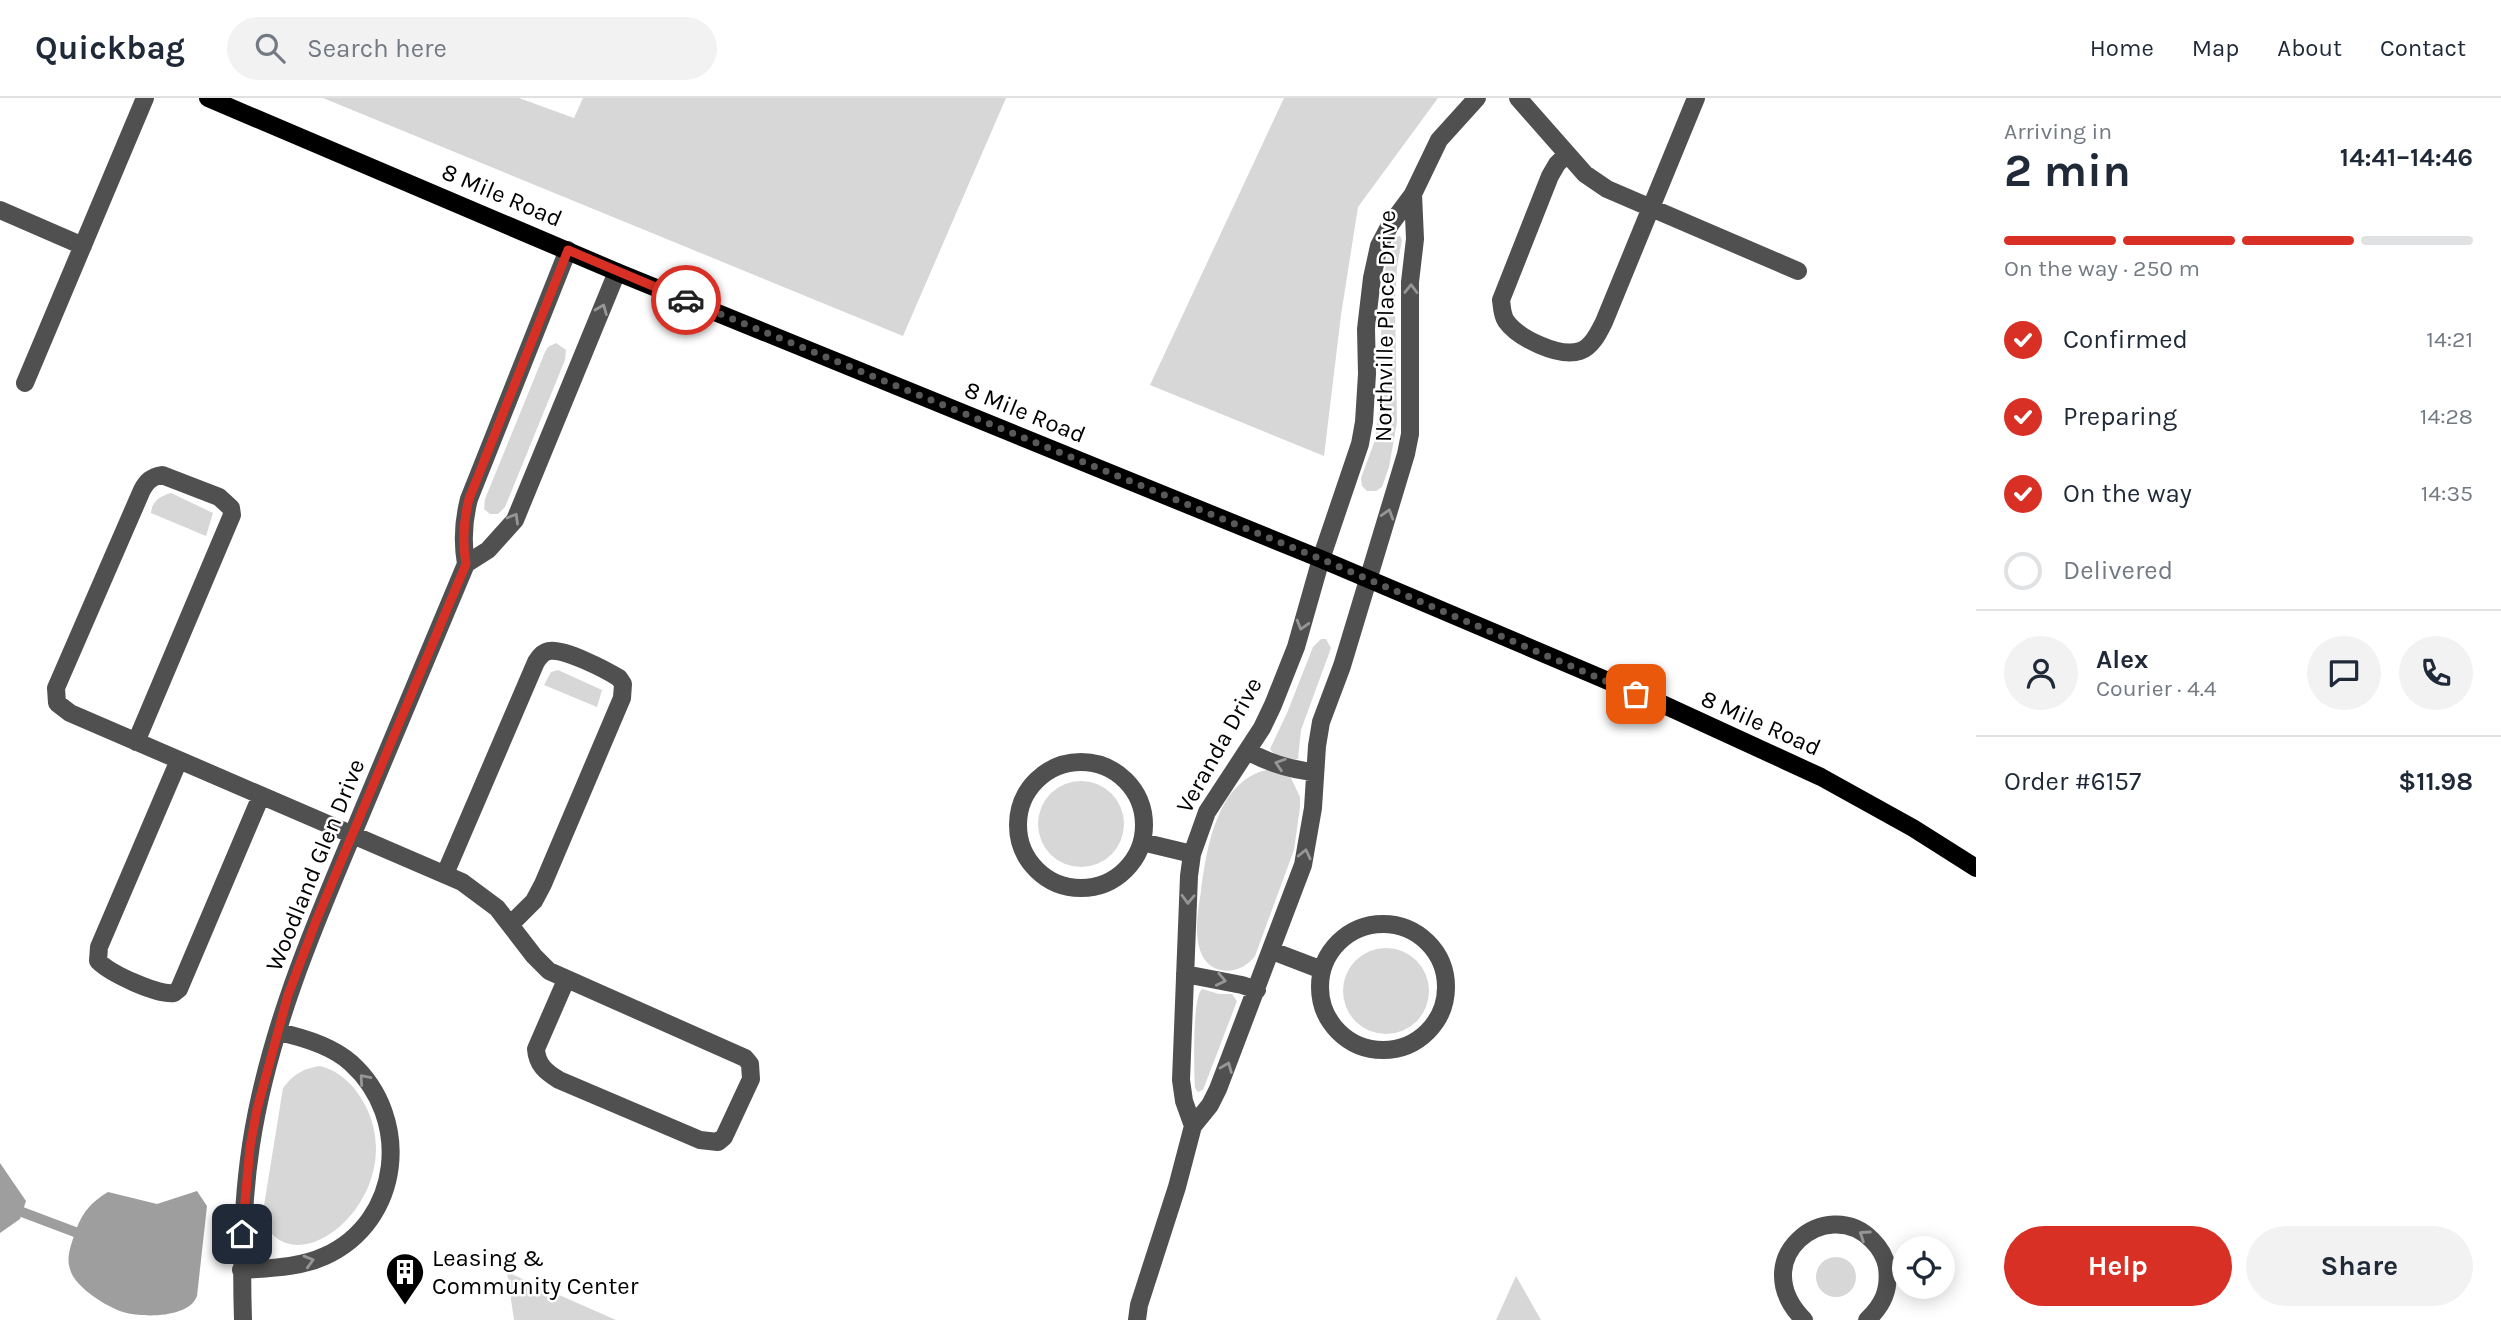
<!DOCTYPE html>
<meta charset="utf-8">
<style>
body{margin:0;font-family:Karla,sans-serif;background:#f2f2f3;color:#1f2937;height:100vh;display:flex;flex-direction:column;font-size:26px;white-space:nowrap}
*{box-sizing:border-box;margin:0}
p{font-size:23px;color:#747a83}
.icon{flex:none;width:38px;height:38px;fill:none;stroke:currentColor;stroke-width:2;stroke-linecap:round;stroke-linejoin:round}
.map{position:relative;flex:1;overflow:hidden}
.drawer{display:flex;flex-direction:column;background:#fff;width:525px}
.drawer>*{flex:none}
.tools{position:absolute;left:1892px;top:1138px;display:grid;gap:14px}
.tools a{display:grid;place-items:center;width:63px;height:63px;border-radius:50%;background:#fff;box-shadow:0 4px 18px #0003;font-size:35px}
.pin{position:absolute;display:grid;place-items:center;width:60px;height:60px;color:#fff;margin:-30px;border-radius:14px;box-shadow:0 4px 10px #0006}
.courier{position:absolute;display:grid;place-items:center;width:70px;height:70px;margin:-35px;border:5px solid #d93025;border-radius:50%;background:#fff;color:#222;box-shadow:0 2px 9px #0007}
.headline em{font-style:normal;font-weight:700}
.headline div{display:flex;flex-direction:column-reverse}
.headline{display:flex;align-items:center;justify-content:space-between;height:119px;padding:0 28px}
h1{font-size:46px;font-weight:700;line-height:52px}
.bar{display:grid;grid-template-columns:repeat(4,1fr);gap:10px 7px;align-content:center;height:84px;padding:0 28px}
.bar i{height:9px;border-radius:5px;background:#e0e1e3}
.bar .current{background:#d93025}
.bar p{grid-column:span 4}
.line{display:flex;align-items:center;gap:18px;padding:0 28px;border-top:2px solid #e0e1e3}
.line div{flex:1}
.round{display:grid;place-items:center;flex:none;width:74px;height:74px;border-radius:37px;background:#f2f2f3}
ol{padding:0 28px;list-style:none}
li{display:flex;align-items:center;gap:21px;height:77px}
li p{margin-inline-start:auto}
li .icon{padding:7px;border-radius:50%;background:#d93025;color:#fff;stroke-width:4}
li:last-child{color:#747a83}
li i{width:38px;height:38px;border:4px solid #e0e1e3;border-radius:50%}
.button{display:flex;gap:14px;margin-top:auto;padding:14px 28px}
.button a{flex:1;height:80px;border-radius:42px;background:#d93025;color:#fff;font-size:28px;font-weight:700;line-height:80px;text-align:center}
.button a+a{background:#f2f2f3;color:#1f2937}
header{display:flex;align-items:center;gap:42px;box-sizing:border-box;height:98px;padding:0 35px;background:#fff;border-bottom:2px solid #e0e1e3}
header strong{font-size:33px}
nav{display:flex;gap:38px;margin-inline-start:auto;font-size:24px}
.search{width:490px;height:63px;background:#f2f2f3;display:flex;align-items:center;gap:18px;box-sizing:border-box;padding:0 24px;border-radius:38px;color:#747a83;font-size:26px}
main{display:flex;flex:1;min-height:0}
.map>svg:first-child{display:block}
</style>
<header>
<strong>Quickbag</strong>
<div class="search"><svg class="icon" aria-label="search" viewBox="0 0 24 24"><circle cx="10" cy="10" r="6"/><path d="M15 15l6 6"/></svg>Search here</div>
<nav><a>Home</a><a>Map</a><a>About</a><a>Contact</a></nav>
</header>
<main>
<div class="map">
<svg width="1976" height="1222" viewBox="0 0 1976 1222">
<rect width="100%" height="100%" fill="#fff"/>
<!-- green -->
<path fill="#d7d7d7" d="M323,0H519L574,20L583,0H1006L903,238Z
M1284,0H1438L1358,109L1341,217L1324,358L1150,287Z
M1400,138L1402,142L1397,169L1395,207L1397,324L1389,369L1382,389L1376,393H1367L1362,388L1361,380L1375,342L1380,304L1382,186L1388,158L1395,139Z
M556,245L566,252L565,262L505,409L498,416H490L484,411L485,401L545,254L548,249Z
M171,395L213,415L206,438L151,415C152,403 160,398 171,395Z
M1321,541H1326L1331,550L1301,632L1298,661C1288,662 1275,659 1270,651L1287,615L1313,549Z
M558,572L602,592L597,609L544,587L551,574Z
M1271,671L1282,673L1291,680L1300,699V709L1294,752L1255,858C1241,878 1208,879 1200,852C1194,834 1198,812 1201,793C1207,749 1217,680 1271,671Z
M1038 726a43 43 0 1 1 86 0a43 43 0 1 1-86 0Z
M1343 893a43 43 0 1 1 86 0a43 43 0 1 1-86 0Z
M1202,891L1219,896H1232L1237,903L1203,992L1198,994L1195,990C1194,972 1192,900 1202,891Z
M320,968C340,973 354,987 364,1005C414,1096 293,1196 262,1120L283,990C294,976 302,971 320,968Z
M1816 1179a20 20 0 1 1 40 0a20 20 0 1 1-40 0Z
M507,1174L616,1222H514Z
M1516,1178L1541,1222H1496Z"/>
<!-- water -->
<path fill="#9e9e9e" d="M0,1065L26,1103L20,1121L0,1135Z
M197,1093L207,1108L197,1198C189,1220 143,1220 123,1214C107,1209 74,1189 70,1171C66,1159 71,1147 75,1135C82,1115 90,1105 108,1094L157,1106Z"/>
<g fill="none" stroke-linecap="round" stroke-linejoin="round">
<!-- stream -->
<path stroke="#9e9e9e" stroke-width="10" d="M22,1114L75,1134"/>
<!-- minor -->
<path stroke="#505050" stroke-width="18" d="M1518,0L1585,76L1607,91L1798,173
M1566,57L1557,66L1550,78L1501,202C1502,209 1502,217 1506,223C1518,240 1559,260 1580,253C1592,249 1599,234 1604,224L1696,0
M0,112L83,148
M25,285L145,0
M466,466L488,452L515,422L617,174
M136,644L232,417L231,410L219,399L162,377C151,379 147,383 142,392L56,590L57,605L70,615L462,784L497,810L534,858L549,873L745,960L750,966L751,981L724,1039L718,1044L700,1042L559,982C546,974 537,967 536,951L566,882
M1247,653C1267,664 1292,672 1315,674
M179,662L99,849L98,863C111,876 157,897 174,895L179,891L261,698
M1018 727a63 63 0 1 1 126 0a63 63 0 1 1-126 0Z
M1142,744L1192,756
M445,776L536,564C539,559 543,554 549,553C564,550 606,572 619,580L623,586L622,600L543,786L534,803L511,826
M1320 889a63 63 0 1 1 126 0a63 63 0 1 1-126 0Z
M1272,853L1322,872
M1185,876L1242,887L1257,892
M1193,1028L1184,1003L1181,982L1189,778L1192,756L1207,714L1262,630L1273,607L1296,549L1321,461L1360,346L1364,324L1367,276L1366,231L1372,180L1379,148L1390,127L1413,96L1439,42L1477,0
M241,1172C269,1170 299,1170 325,1158C402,1123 412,1020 351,965C332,948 302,939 278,934
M243,1222C241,1163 242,1106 251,1047C268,935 313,830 357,726C393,639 430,553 466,466C462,443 463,424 469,401L568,152
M1137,1222L1139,1207L1177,1089L1193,1028L1210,1007L1218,991L1303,767L1313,710L1317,648L1321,624L1342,568L1406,356L1410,336V184L1415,141L1413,96
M1804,1222C1744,1161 1827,1096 1872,1142C1879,1149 1885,1158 1887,1169C1890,1192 1883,1207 1867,1222"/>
<!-- major -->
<path stroke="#000" stroke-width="18" d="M208,0L617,174L1321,461L1660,605L1821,679L1913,730L1976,770"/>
</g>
<!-- one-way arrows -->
<defs><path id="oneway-chevron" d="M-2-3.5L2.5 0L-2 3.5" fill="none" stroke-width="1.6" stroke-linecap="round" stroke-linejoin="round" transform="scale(1.75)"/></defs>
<g stroke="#969696">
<use href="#oneway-chevron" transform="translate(1411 191) rotate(-89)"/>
<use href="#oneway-chevron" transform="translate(602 211) rotate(-68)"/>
<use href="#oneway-chevron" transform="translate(1388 416) rotate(-73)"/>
<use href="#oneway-chevron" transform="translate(514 420) rotate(-60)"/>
<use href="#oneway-chevron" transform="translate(1302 527) rotate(106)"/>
<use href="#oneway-chevron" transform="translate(1280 666) rotate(-162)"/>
<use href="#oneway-chevron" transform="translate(1305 756) rotate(-77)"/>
<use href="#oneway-chevron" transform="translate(1188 801) rotate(92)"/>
<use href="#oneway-chevron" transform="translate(1221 882) rotate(12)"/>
<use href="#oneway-chevron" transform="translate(1227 969) rotate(-68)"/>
<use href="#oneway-chevron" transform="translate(364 981) rotate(-131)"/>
<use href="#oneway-chevron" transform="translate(1864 1137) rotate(-145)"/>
<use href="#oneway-chevron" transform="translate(309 1163) rotate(-16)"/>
</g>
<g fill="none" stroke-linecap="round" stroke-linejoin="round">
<!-- done -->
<path stroke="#595959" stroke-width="7" stroke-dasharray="0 12.6" d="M686,202L1321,461L1636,596"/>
<!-- route -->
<path stroke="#d93025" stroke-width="9" d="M242,1136L250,1049L257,1011L288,897L316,823L466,466C462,443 463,424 469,401L568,152L686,202"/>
</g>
<!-- icons -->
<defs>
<g id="building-pin" transform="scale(2.0125)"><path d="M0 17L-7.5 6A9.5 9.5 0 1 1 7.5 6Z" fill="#000" stroke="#fff"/><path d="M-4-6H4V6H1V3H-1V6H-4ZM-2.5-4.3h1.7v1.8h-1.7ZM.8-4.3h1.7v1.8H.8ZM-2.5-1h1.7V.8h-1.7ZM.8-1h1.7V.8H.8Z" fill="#fff"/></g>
</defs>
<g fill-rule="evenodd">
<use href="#building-pin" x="405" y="1174"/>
</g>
<g text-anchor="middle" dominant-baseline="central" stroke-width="5" stroke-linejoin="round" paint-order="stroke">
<!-- street labels -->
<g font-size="24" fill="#000" stroke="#fff">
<text transform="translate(502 97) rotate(23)">8 Mile Road</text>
<text transform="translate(1385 228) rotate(-89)">Northville Place Drive</text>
<text transform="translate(1025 314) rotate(22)">8 Mile Road</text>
<text transform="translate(1761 625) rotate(24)">8 Mile Road</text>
<text transform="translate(1219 647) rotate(-61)">Veranda Drive</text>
<text transform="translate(315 767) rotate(-68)">Woodland Glen Drive</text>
</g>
<!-- poi labels -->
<g font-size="24" fill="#000" stroke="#fff" text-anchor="start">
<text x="432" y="1160">Leasing &amp;<tspan x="432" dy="28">Community Center</tspan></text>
</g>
</g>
</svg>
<div class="tools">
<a><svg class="icon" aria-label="locate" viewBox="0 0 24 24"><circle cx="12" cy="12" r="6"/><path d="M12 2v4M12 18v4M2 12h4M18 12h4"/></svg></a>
</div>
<div class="pin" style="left:1636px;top:596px;background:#ea580c"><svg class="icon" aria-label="bag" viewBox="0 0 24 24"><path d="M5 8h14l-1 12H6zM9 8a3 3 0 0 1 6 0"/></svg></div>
<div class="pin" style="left:242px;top:1136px;background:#1f2937"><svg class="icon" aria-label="home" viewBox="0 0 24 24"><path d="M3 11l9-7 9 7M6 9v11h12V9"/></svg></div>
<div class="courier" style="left:686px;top:202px"><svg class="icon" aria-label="car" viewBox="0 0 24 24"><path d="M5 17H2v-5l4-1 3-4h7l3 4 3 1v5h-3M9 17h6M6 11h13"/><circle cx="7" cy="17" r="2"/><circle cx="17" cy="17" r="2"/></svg></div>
</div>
<section class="drawer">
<div class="headline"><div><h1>2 min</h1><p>Arriving in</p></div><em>14:41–14:46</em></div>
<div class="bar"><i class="current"></i><i class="current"></i><i class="current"></i><i></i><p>On the way · 250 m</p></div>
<ol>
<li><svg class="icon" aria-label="check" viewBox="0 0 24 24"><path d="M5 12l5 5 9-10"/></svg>Confirmed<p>14:21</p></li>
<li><svg class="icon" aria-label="check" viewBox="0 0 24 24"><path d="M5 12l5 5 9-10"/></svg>Preparing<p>14:28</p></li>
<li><svg class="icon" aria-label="check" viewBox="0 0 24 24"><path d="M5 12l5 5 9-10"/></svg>On the way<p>14:35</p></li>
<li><i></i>Delivered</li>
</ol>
<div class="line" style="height:126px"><a class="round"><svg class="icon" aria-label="person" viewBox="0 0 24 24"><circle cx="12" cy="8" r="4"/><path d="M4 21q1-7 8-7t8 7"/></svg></a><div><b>Alex</b><p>Courier · 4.4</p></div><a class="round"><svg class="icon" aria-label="chat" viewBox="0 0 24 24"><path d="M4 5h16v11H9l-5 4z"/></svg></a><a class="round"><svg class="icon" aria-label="phone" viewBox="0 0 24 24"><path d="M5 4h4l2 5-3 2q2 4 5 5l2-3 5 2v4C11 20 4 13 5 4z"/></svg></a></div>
<div class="line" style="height:91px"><div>Order #6157</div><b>$11.98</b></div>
<div class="button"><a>Help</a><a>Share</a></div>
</section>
</main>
